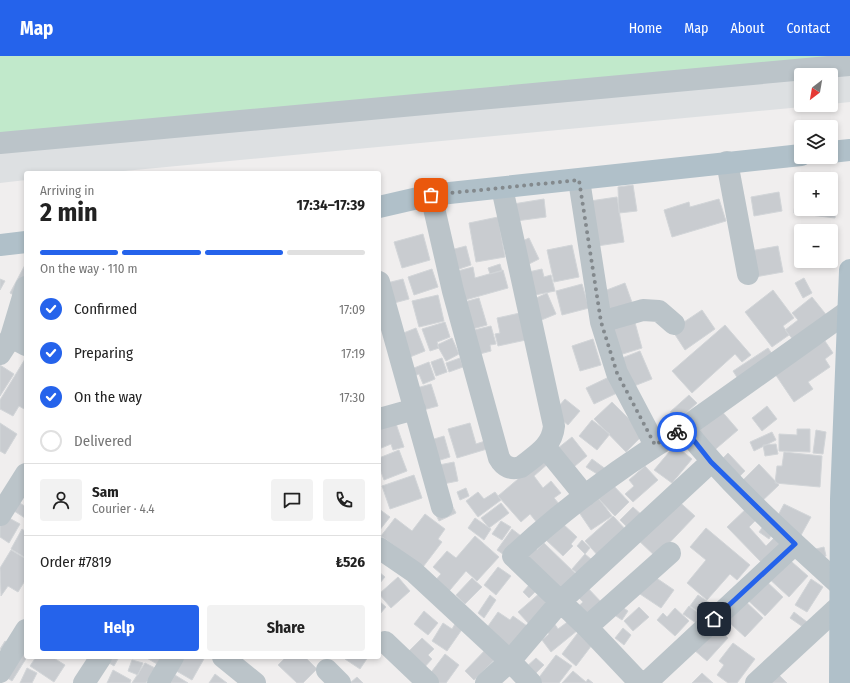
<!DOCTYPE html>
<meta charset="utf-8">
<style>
body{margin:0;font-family:"Fira Sans Condensed",sans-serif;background:#f2f2f2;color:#222;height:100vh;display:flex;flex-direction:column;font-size:15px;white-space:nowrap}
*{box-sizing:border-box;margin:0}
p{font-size:13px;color:#767676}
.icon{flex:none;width:22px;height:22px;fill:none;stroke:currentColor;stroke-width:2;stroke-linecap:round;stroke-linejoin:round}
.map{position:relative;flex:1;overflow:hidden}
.sheet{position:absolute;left:24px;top:115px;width:357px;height:488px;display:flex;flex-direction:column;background:#fff;border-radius:4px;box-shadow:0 2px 6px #0003}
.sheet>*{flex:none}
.needle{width:26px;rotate:211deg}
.fabs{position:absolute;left:794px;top:12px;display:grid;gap:8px}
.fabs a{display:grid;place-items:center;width:44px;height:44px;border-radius:4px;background:#fff;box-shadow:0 2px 6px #0003;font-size:20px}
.pin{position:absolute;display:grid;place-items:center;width:34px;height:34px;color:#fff;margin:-17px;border-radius:8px;box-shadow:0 2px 6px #0006}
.courier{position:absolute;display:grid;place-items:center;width:40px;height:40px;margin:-20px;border:3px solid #2563eb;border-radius:50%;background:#fff;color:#222;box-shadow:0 1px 5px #0007}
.head em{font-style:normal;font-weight:700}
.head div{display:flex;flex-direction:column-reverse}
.head{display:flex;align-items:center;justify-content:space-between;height:68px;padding:0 16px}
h1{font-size:26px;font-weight:700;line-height:30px}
.bar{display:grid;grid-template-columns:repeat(4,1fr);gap:6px 4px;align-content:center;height:48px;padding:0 16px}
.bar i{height:5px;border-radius:3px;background:#e0e0e0}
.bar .active{background:#2563eb}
.bar p{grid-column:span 4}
.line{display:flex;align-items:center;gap:10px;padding:0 16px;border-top:1px solid #e0e0e0}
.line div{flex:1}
.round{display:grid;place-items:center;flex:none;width:42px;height:42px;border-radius:4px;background:#f2f2f2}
ol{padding:0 16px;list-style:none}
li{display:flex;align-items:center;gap:12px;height:44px}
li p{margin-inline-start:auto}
li .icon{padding:4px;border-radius:50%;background:#2563eb;color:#fff;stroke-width:4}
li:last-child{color:#767676}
li i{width:22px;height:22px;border:2px solid #e0e0e0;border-radius:50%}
.primary-button{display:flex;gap:8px;margin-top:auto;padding:8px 16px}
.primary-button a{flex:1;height:46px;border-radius:4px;background:#2563eb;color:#fff;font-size:16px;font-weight:700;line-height:46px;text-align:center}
.primary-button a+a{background:#f2f2f2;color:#222}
header{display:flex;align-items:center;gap:24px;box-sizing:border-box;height:56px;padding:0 20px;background:#2563eb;color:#fff}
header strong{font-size:19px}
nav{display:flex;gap:22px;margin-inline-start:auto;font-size:14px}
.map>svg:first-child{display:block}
</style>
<header>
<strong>Map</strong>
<nav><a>Home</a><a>Map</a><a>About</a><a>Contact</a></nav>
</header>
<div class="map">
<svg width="850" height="627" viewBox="0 0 850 627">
<rect width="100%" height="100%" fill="#f0eeee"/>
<!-- airport -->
<path fill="#dde0e2" d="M0,0H850V46L831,48V19H801V49H823L103,117H26V124L0,127Z"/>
<!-- green -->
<path fill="#c1e9cb" d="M0,0H849L0,77Z"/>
<!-- building -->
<path fill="#c9ccd0" stroke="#d2d5d8" d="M633,129L637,155L619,157L618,131Z
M779,136L782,155L754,160L751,141Z
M796,136H801V153H831V144L837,145L835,162L794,157Z
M617,141L624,186L597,190L590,145Z
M544,143L546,161L516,165L513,148Z
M719,143L726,165L672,181L664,154L689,146L690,151Z
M498,161L505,201L476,206L469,167Z
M423,178L430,204L402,212L394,186Z
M529,182L539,203L527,209L516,188Z
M572,189L579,221L554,226L547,194Z
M466,190L471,209L453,215L447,195Z
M778,190L783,216L755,221L750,195Z
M26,207V246L10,237Z
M500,208L502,215L490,218L488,212Z
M473,211L475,222L503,214L508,232L458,246L450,217Z
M432,213L438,231L414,239L408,221Z
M542,213L544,221L551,219L555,235L530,240L524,217Z
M804,222L812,237L803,242L795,227Z
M0,223L5,225L0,234Z
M403,223L409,243L379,251V229Z
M625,227L634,252L608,261L599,237Z
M582,228L589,252L562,259L556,235Z
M773,234L794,262L783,270L789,279L772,291L745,256Z
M547,237L556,258L539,265L530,245Z
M438,239L444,265L419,271L412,245Z
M812,241L828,261L796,287L785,274L798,264L792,257Z
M479,242L487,269L465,275L457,248Z
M702,254L715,273L685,294L672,274Z
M520,257L526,284L498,290L495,278L500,277L497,262Z
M634,263L642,292L613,301L604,271Z
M445,266L450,281L437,286L439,292L430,295L422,273Z
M725,269L751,299L742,306L735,298L692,337L672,315Z
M491,270L496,288L490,289L491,295L472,300L466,276Z
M416,272L425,295L395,307L386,284Z
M452,282L459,298L446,305L437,289Z
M593,283L601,309L580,315L572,290Z
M825,285L833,297L825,303L830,311L808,326L813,333L794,346L771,312Z
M768,292L775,302L740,326L733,315Z
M640,295L652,323L629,332L617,304Z
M442,302L447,316L436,320L431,306Z
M460,302L463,311L449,316L446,307Z
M25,303H26V354L19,350L13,360L0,353V344Z
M429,306L435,323L423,328L419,318L407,323L404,316Z
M0,309L14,318L0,340Z
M609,321L617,337L594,348L586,332Z
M431,328L438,350L412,357L406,335Z
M689,339L697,347L678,364L670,356Z
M565,343L580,355L568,369L553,357Z
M612,346L644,378L626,396L594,363Z
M767,350L777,363L762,375L752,362Z
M719,352L738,374L711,397L692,376Z
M393,359L404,391L393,394L391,388L379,393V364Z
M592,364L610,378L597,394L579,380Z
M0,367L17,378L5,398L0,395Z
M470,367L476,388L485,385L487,393L457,402L448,373Z
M797,373H810V396L779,395V378L797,379Z
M816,374L826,376L823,398L813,397Z
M772,376L776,384L754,395L750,386Z
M444,380L450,401L424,409L418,388Z
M572,381L587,400L569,415L553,396Z
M776,388L778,398L765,400L763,389Z
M675,389L692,403L672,427L654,414Z
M399,394L407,415L384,424L379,410V402Z
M784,396L822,400L820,431L775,427L777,410H782Z
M728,397L745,415L733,427L716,409Z
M545,400L550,406L534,420L543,432L551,425L561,437L554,442L560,449L538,468L530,458L521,466L498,440Z
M592,403L607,414L602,421L586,411Z
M454,406L458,425L428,431L424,412Z
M759,408L779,429L759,448L739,428Z
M645,410L658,424L633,446L625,438L634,430L629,424Z
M414,419L422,442L390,453L382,430Z
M612,428L629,446L615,460L597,441Z
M466,432L469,440L460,444L457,436Z
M478,436L484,443L495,436L501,444L478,461L466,445Z
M6,438L26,451L25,462L0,446Z
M596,439L612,460L591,474L576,452Z
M674,441L695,460L656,501L636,482Z
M449,443L456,457L439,465L432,451Z
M501,447L509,457L489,472L481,462Z
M784,448L811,461L800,481L774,467Z
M749,450L759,461L749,471L766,490L774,482L781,489L762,507L727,471Z
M633,451L643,460L630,474L620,464Z
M379,453L390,461L379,475Z
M0,457L20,468L9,487L0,481Z
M425,458L445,473L438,483L442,486L423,511L381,480L395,462L412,475Z
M613,460L628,476L599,501L585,485Z
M475,462L491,473L484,484L468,472Z
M501,465L511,471L502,484L492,478Z
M561,466L577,481L571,488L573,490L563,500L545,483Z
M764,469L774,475L769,483L759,476Z
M706,472L750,509L737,524L730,518L707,544L687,527L706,504L690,491Z
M22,473L26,476V502L11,493Z
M512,473L521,480L507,501L497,494Z
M475,480L499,501L477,525L466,515L445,540L432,528L441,518L433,511L447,495L456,502Z
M582,484L590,492L585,498L577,490Z
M530,487L537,494L544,487L579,521L559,542L516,500Z
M824,491L826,500L818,501L816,493Z
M11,494L26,503V523L18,536L8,530L1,540L0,512Z
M585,498L592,504L579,519L572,513Z
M784,499L808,520L789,541L766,520Z
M498,511L511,520L496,539L484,529Z
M379,516L385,521L379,528Z
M652,519L674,534L661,552L640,538Z
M398,521L410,535L391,552L379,538Z
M762,521L783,541L765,560L743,540Z
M472,522L482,531L465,548L456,539Z
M811,523L823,531L807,556L795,549Z
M584,528L604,549L585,568L573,555L583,546L574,537Z
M529,529L536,535L529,542L523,536Z
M541,536L552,548L529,568L518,556Z
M490,539L496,544L484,562L478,557Z
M698,539L713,549L705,560L690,550Z
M740,540L763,562L745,581L722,560Z
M379,545L386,551L379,559Z
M616,547L628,555L622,564L610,556Z
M689,550L705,562L699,569L683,558Z
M639,551L649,561L633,575L624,565Z
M675,552L689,565L675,580L657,564L663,557L667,561Z
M424,555L438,567L428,579L414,568Z
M498,556L510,564L513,560L527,570L509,597L486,573Z
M794,556L807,566L803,571L790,562Z
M570,564L578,574L551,596L542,584L549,578L546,573L554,567L558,573Z
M709,564L728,582L707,605L687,588Z
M443,567L452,573L455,568L463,572L447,595L432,585Z
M623,572L631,579L624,589L615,582Z
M580,574L595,585L576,610L562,598Z
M422,582L434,593L428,599L432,603L422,614L405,599Z
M5,585L13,591L26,586L27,601L12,625L0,617L10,599L0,593Z
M733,587L755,603L737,627H728L717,619L724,609L719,605Z
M489,590L499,599L474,624L465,615Z
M445,598L459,609L446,627H431L426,623Z
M556,599L572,610L559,627H541L537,624Z
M36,601H52L65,609L54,626L30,610Z
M106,601H119L114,610L104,604Z
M145,601H161L157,608Z
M179,601H205L192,624L173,613Z
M286,601H305L317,613L303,627H297L278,609Z
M346,601H368L360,613L345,603Z
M536,602L544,609L533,620L525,612Z
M132,604L143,607L138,619L128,615Z
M145,607L155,612L146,627H132Z
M27,612L37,617L32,627H20Z
M113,614L131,624L130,627H107Z
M573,615L586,626L588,623L593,627H562Z
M702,617L713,627H692Z
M215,618L227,627H209Z
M778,618L787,627H768Z
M175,619L188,627H170Z
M357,621L363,627H350Z"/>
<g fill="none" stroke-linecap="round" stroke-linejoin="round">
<!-- minor -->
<path stroke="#bbc4c9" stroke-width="22" d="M0,87L850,9
M727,106L748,218
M579,124L601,266L617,317L655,389
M431,139L453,235L499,402C504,411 511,414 521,411C536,399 552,391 554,370L502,132
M379,226L442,451
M26,231L11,281L26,289
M601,266L643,254L659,255L674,268
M0,298L11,281
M379,363L415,353
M684,372C730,430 785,479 840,529
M546,392L585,440
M0,459L26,418
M379,492L414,516L510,605L531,627
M587,571L670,497
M385,586L428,627
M223,601L255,627
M327,614L340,627
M0,616L26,574
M84,627L101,601
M158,627L173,601
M486,627L510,605L561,545L711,406
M640,627L587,571L513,500C565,452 623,409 684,372L847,256
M646,627L795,488
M756,627L834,555L840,550L850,556"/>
<!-- major -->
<path stroke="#b0c0c9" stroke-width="22" d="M831,96L850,94
M379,151L431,139L801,99
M0,189L26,186
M840,627L841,443L850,214"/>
</g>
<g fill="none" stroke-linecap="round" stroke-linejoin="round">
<!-- done -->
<path stroke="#83898d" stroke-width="4" stroke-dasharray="0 7.2" d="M431,139L579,124L601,266L617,317L655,389L677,376"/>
<!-- route -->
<path stroke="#2563eb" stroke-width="5" d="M677,376L684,372L711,406L795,488L714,563"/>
</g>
</svg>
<div class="fabs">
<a><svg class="needle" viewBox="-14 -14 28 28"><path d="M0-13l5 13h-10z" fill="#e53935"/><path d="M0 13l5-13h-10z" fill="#767676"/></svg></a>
<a><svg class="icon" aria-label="layers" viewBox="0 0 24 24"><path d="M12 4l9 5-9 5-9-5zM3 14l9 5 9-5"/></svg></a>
<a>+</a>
<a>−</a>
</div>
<div class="pin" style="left:431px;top:139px;background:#ea580c"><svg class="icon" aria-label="bag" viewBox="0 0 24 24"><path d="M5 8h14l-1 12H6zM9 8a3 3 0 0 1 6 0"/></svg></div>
<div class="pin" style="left:714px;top:563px;background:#1f2937"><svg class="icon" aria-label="home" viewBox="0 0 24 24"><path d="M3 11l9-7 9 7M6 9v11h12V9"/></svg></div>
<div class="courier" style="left:677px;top:376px"><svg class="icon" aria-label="bike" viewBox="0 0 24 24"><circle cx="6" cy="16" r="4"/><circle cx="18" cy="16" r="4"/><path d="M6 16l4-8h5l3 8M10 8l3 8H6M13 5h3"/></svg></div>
<section class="sheet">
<div class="head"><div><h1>2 min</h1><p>Arriving in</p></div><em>17:34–17:39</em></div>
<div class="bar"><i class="active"></i><i class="active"></i><i class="active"></i><i></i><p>On the way · 110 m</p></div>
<ol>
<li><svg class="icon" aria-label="check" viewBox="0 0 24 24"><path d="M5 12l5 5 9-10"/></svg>Confirmed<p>17:09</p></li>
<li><svg class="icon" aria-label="check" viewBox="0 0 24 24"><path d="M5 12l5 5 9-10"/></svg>Preparing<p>17:19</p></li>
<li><svg class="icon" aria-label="check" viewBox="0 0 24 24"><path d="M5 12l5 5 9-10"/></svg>On the way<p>17:30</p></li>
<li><i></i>Delivered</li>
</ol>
<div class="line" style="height:72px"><a class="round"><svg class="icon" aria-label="person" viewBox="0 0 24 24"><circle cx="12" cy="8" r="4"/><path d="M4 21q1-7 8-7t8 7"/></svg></a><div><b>Sam</b><p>Courier · 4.4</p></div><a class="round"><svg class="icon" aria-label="chat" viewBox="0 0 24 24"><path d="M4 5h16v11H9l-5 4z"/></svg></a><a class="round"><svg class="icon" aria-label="phone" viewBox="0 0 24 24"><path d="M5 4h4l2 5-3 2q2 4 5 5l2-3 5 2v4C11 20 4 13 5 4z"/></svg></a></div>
<div class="line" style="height:52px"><div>Order #7819</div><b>₺526</b></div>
<div class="primary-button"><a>Help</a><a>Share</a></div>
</section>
</div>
